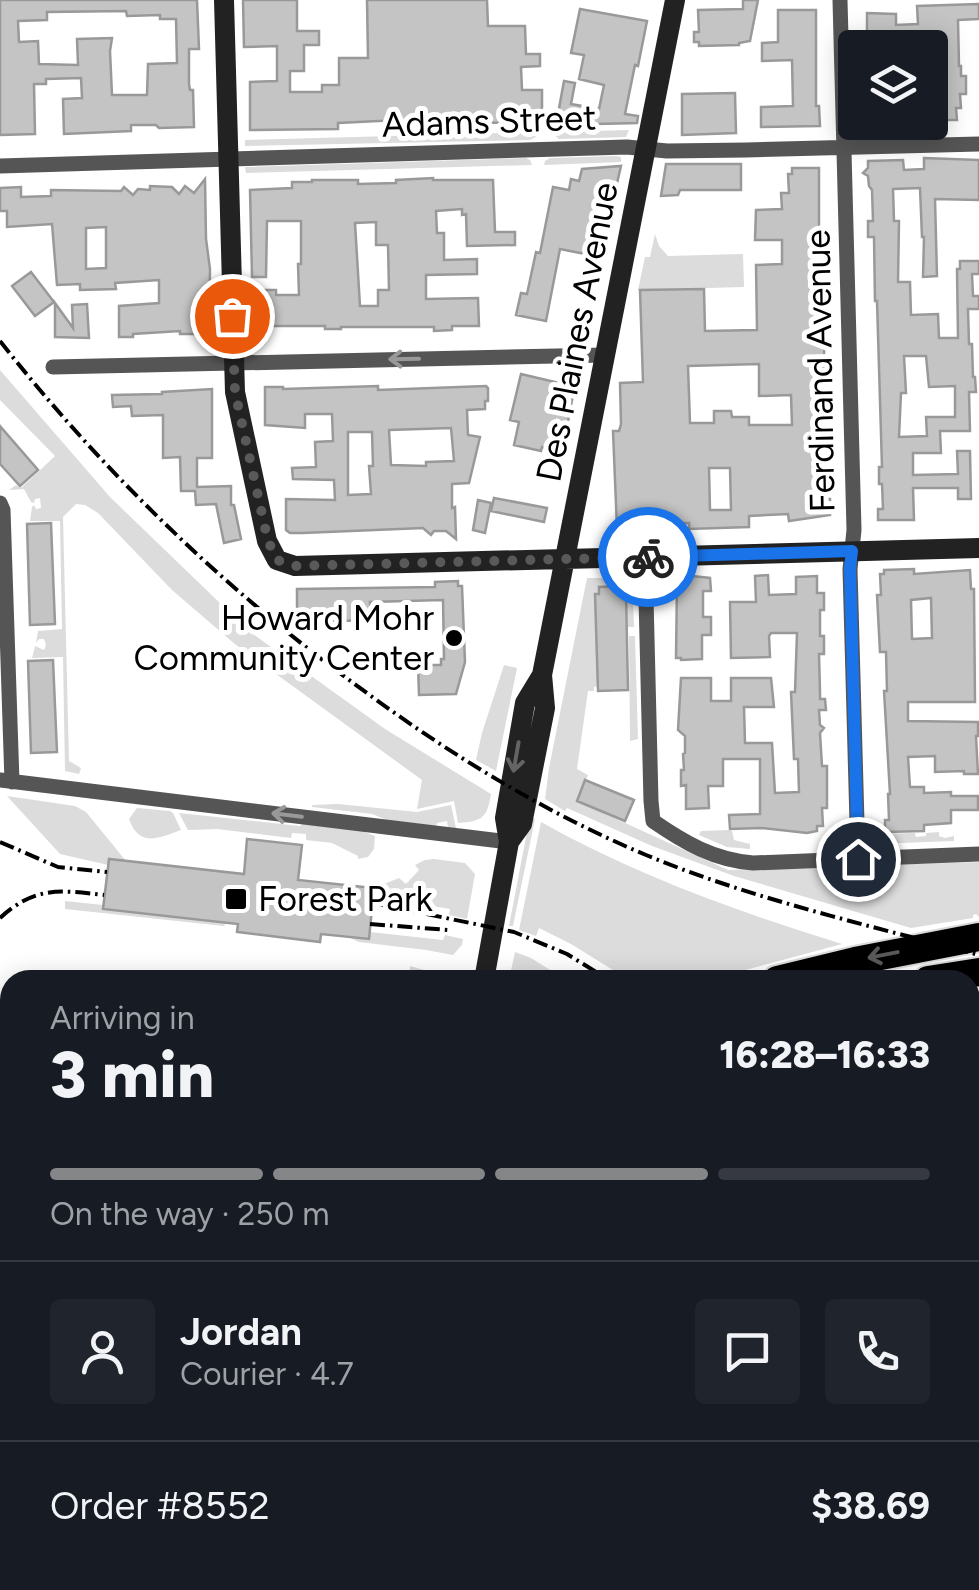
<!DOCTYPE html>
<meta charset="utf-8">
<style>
body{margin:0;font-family:Figtree,sans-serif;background:#20242c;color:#f1f3f6;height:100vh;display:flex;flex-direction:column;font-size:38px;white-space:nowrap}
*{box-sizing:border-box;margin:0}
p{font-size:32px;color:#9ea1a6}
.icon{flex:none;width:55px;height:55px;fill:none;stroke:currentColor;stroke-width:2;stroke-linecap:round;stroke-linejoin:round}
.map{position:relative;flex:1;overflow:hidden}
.details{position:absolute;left:0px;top:970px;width:980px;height:620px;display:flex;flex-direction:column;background:#171b24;border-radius:30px 30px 0 0;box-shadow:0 5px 25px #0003}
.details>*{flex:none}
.buttons{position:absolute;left:838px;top:30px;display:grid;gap:20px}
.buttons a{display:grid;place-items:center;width:110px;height:110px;border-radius:10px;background:#171b24;box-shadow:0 5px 25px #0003;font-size:50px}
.pin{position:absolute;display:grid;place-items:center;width:85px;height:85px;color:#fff;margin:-42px;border:5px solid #fff;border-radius:50%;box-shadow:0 2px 10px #0007}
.courier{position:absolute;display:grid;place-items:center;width:100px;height:100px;margin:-50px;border:8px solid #1a73e8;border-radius:50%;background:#fff;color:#222;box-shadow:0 2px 12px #0007}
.overview em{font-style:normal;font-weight:800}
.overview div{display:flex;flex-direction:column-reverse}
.overview{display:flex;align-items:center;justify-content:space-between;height:170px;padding:0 50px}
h1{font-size:65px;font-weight:800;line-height:75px}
.bar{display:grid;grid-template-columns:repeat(4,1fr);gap:15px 10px;align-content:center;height:120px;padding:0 50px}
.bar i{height:12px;border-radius:8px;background:#363941}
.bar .current{background:#858687}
.bar p{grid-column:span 4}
.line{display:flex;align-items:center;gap:25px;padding:0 50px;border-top:2px solid #363941}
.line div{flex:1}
.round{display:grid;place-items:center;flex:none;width:105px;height:105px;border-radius:10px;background:#20242c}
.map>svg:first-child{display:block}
</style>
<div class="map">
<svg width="979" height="1590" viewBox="0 0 979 1590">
<rect width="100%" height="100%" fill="#fff"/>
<!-- green -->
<path fill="#dcdcdc" d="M629,130L626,137L559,139L551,132Z
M539,132L536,137L530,140L245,146V140Z
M616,156L621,157V162L544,165L545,161L550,158Z
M526,158L530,160L532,165L246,173L245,167Z
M655,234L659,246L668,256L743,254L744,287L638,290L645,257H650Z
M0,370L110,497L250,632L385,729L491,794C487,818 483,821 458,823L454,801L417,809L422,780L236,645L172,590L98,513L85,505L76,504L63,517L69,761L81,768L79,774L65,771L63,657L32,658L35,646L44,650L46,645L44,639H39L36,643L38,631L62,629L60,521H30L32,507L34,505L36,509L41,508L40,498L35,499L34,503L31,502L24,489L9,490L16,485L21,488L55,456L0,400Z
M587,578H632L634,627H627L625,593H620V586L595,594L598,686L594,687V691H588L577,769L588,775L577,801L728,870L979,862V917L976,914L973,915V918L911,928L734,876L652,846L567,808L565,811L545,799L549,768Z
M629,636H635L638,739L630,741Z
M504,665L517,668L496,771L476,760L482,733Z
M7,796L75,806L86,812L126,861L109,859L108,865L60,854Z
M338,804L417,812L451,805L456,828H448L447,821L437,823L436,827L392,822L372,814L312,807V805Z
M137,808L170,811L173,813L181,830C159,838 139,848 129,819Z
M179,813L300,826L304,822L362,831L375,836L374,849L368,857L358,859V856L332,843L306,840V834L292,833L291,838L217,829L188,830Z
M530,816L535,819L513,926H509Z
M541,822C635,875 739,912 842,944L708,980H629L571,944L539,928L536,936L519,930Z
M729,830L732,831L734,840L750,844V849L727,847L699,835L701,831Z
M939,832V836L945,838L954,836V841L874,844L870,842L868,834L915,833L916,837L926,836V833Z
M434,859L465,863L475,874L467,919L449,915L450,909L374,896V888L399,878L406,884L419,870L415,865L425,860Z
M65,901L103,905L104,909L226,923L224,926L65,909Z
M370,932L443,940L445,935L463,939L462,945L453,955L426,950L359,942L348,937L368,939Z
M515,952L531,958L566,980H509Z
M410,966L452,978V980H409Z
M979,1022V1357H970V1024Z
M10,1316V1369H0V1319Z
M0,1381H10V1580H267L262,1590H0Z"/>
<!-- building -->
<path fill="#c4c4c4" stroke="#999" stroke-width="2.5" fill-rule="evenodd" d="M0,0H197L199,49H189V84L190,90H193L194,127L159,128L156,125H131V131L64,134L63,99L82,98L81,78L46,79V84H34L35,134L0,135ZM126,11L127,16L160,15V19H176L177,63L148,64L147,95H112L110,51L112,38L77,39L78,65L39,64L38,41L19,42L18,21L47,20V12Z
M243,0H297V31H319V45H304V71H290V92H322V85H339V58H368L367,0H487L488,26H525L526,54H540V66L521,67L522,90H542V122L430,124V122H399V120L338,123V129L250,130V82L277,81V46L244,47Z
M743,0H758L750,41L739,43V45L699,46V42H694V32H699L698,10L743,9Z
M979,4V19L958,20L959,66H961V76H966V94H960L961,108H956L957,120H946L944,82H930V35L897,36V48H867V13L896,14V25L918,24L917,6Z
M580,9L647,21L638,66L635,65L625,114L638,116L637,123L556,125L564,81L575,83L571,104L599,109L604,85L579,79L584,55L571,53Z
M778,10H816V106H819L820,126L761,127V107L793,106L792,60L762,61V43L778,42Z
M735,93L736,133L682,135V94Z
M924,158L979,160V200L935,199L937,276L923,277L924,237H922L920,188L893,189L894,221H899L898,282H910L911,315L938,314L939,338H958L957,269H960V261H979V274H972L973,296H979V309H968L969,344H972L973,377H975L976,392H969L970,431H940L941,453H913V475L958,474L957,451H970L971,499H958V488H913L914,520H878V509H883L882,484H879V467H882L877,301H875L874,237H868V221H873L872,190L869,186L868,176L863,173L868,168V161L903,160L904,170L924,169ZM904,356H926L929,387L955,386V417H926L927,436L899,437L901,393H906Z
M666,164H741V190H680L678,195L661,196Z
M621,166L600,257L560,249L546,321L516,315L521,293L527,294L536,252L540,253L553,187L569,190L571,179L579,181L582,169Z
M792,168H819V255H823L825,424H821V499H830V515L789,521L788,514L749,516V527L689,529V523L652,524V529H617L613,431H619L621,424L620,383L643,382L640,290L704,289L705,331L757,330L756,265L782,264V240H755L756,210L782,209L781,193H789L788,174H792ZM759,364V396L791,395L792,425H749V417H732L731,411H714V423H690L688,366ZM709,468H730L731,510H710Z
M433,178V180H493L495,232H515V245L467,246L466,214L462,215V209L436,211L437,233H444V260L477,259V274L426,275V299L478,298L479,326H452V330L434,331V327H341V329H325V326H264V290H276V295H299L298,264H301V221H267L266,277H252L250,190L292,188V182H312V180H358V184L396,183V180ZM376,222V245H388L389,290H378V306H360L355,223Z
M205,179L206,239L210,269L209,334H180V331L133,334V337H119V306L159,303V280L115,283L116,289L80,290V284L57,285L52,224L7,227V211H0V188L21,187V197L51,196V190L121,191L124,187L133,195L138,189L150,190V186L172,187L179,194L185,186L194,193ZM106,227V268L86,269V228Z
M31,272L54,302L35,316L12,286Z
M55,303L73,328L72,305L87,304L89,338L55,337Z
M521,374L559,383L560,376L576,379L566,432L556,430L554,450L542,447L541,451L514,445L519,422L510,420Z
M378,386V390L486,386L488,388V401H485V409L467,410L468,435L480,437L469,483L452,484V508L455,507L456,539L446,531H434L431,535L423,528L303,533H290L286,530V499L335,500L334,480L293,479L292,468L316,467L315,442L333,441L332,414H305V428L265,425V387H283V389ZM451,428L454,461L426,462V466L391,465L389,430ZM348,432H372L373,466H369L371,494L348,495Z
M212,389V458H197V487L231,486V505H234L241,539L224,543L216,504L196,505L195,491H181L180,457L163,458V415L132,416L131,406L113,407L112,395L162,394V392Z
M0,426L38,470L20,486L0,464Z
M494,498L547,508L544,522L491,511Z
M478,500L491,503L485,533L473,530Z
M51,523L55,624L30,625L27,524Z
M914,569V574L970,570L971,589H974L975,702H908V721L978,722V736H976L978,774H964V771L935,772V756L908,757L910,787H924V793L951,792V796H978V810H951V823L924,825V831L885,832V820H889L888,794H890L884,691H887L886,652H880L877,595H881L880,574H884V570ZM931,598L932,638L912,639L911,600Z
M768,575L769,595L796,594V577L817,576V593H824V610H820V636H824V654H819L820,692V699H825L826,710H819L820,725L824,728L820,733L822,766H827V808H822L823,826H817V831L807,833L761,828L730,829L729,815L760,814V759H723V786H708L709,808L686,809V785L681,786V770H684L683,754L685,753V736L678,730L681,678H711V701H731V678H771L774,707H744L745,743H772L775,793L799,792L798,759H794L791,692H795L797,633H771L769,636L770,657L731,658L730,602H756L755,576Z
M692,576L710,578L711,591H703V617H711V635H702V659L681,660V658H676L677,582H682V579Z
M458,581V586H462L465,662L456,694L419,695L418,665H441V659H444L443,600L370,602L371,620L308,622L297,616V589L435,587V582Z
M620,586V594L626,593L628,690L598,691L595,594H599V587Z
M53,660L57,752L31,753L28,661Z
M585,780L634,800L625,821L577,801Z
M247,839L302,845L298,880L374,888L369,939L321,934L320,942L237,932L238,924L103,909L109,859L244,874Z"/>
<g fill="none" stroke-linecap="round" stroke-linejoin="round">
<!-- highway casing -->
<g stroke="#dbdbdb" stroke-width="32">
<path id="highway" d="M777,980L855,961L979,937
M928,980L979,972
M0,1250L10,1245
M0,1299L10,1296
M0,1376H10"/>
</g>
<!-- street -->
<path stroke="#555" stroke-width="15" d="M840,0L854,530L850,569L858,859
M0,166L627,147L667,151L746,150L979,144
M53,367L605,355
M0,503L3,510L12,782
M645,557L651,801L653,821C685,843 714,860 753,863L979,854
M0,780L509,842
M403,1580V1590
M671,1580V1590
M879,1580V1590"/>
<!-- secondary -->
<path stroke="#222" stroke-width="20" d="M224,0L235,392L267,541L277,560L295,566L979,548
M509,842L522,824L545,708L542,675L675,0
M484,980L509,842L505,818L525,703L542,675
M970,1366H979
M283,1590L288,1580"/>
<!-- highway -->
<use href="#highway" stroke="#000" stroke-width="28"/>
<!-- rail -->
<path stroke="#000" stroke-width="4" stroke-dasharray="15 5 2.5 5" stroke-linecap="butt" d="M0,341C107,477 231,595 371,696C456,758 548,814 646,855C752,899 868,925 979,955
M0,842L58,867L107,872
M373,903L514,932L567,954L609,980
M0,918C35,886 60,890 104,895
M370,924L448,930
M970,998L979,996"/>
</g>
<!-- one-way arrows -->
<defs><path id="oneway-shaft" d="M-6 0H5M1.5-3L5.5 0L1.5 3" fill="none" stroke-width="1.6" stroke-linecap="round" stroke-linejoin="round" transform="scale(2.5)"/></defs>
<g stroke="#999">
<use href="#oneway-shaft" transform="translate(404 359) rotate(179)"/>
<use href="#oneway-shaft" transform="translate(287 815) rotate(-173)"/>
</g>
<use stroke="#646464" href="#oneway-shaft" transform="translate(516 757) rotate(100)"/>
<use stroke="#595959" href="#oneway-shaft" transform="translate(883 955) rotate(169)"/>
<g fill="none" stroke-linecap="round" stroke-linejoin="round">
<!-- done -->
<path stroke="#595959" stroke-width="10" stroke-dasharray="0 18" d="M232,316L235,392L268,541L277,560L296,566L648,557"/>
<!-- route -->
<path stroke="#1a73e8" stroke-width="12" d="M648,557L852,551L850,568L858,859"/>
</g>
<!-- markers -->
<g fill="#000" stroke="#fff" stroke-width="4">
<circle cx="454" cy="638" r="10"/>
<rect x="224" y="887" width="24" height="24" rx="5"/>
</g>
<g text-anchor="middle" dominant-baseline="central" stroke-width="10" stroke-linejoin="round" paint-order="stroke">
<!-- street labels -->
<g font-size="35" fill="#000" stroke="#fff">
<text transform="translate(489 121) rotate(-2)">Adams Street</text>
<text transform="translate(577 332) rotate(-79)">Des Plaines Avenue</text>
<text transform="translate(820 371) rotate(-91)">Ferdinand Avenue</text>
</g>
<!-- poi labels -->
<g font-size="35" fill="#000" stroke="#fff" text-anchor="end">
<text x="434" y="618">Howard Mohr<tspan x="434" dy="40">Community Center</tspan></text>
<text x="258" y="899" text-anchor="start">Forest Park</text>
</g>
</g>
</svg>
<div class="buttons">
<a><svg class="icon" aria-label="layers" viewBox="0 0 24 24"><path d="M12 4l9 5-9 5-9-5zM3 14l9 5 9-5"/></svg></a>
</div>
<div class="pin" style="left:232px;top:316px;background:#ea580c"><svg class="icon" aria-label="bag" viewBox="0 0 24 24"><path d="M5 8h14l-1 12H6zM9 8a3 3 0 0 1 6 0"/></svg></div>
<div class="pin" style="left:858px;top:859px;background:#1f2937"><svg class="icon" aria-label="home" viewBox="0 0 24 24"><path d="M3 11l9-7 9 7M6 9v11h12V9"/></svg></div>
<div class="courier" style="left:648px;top:557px"><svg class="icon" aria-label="bike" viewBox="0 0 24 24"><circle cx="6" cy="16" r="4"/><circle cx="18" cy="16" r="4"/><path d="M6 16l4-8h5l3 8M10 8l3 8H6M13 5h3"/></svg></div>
<section class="details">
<div class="overview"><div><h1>3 min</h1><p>Arriving in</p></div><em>16:28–16:33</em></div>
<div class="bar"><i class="current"></i><i class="current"></i><i class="current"></i><i></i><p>On the way · 250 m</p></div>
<div class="line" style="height:180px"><a class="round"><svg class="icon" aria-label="person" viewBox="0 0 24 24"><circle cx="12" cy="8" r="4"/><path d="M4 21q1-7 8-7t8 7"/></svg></a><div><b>Jordan</b><p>Courier · 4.7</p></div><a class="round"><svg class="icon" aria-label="chat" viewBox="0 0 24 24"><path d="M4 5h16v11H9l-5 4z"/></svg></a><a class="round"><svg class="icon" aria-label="phone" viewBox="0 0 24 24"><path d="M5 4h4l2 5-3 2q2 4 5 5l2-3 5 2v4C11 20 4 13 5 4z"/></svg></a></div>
<div class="line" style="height:130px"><div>Order #8552</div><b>$38.69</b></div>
</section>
</div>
